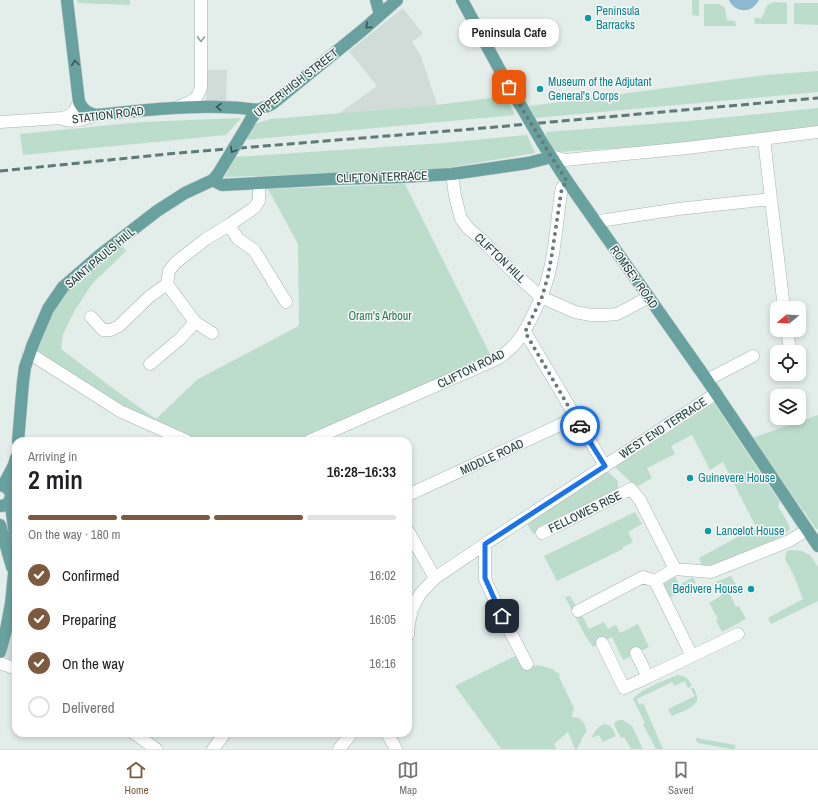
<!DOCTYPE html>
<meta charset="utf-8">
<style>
body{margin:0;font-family:"Archivo Narrow",sans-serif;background:#f2f2f2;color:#202124;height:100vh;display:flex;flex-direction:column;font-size:15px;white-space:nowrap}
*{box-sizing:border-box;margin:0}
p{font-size:13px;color:#757577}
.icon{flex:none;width:22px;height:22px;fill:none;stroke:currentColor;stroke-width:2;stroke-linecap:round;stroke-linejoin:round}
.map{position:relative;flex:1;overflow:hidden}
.panel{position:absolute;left:12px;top:437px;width:400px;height:300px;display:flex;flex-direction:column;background:#fff;border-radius:12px;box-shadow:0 2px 6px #0003}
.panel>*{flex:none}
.needle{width:26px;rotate:252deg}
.controls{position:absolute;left:770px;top:301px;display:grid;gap:8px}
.controls a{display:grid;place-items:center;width:36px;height:36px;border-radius:8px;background:#fff;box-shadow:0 2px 6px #0003;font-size:20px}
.pin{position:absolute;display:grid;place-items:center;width:34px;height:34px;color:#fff;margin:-17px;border-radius:8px;box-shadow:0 2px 6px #0006}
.courier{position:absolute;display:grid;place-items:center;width:40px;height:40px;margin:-20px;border:3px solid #1a73e8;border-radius:50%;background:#fff;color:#222;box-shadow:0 1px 5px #0007}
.bubble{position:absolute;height:28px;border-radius:12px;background:#fff;box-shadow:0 2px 6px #0003;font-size:13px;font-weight:600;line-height:28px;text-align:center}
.headline em{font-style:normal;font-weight:600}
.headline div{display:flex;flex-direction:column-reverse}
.headline{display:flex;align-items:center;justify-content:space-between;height:68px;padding:0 16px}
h1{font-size:26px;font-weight:600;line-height:30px}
.bar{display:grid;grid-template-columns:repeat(4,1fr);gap:6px 4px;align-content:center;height:48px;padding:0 16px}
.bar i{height:5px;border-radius:3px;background:#e0e0e0}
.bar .selected{background:#7d593f}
.bar p{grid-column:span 4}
ol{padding:0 16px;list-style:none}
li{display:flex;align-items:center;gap:12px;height:44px}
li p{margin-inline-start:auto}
li .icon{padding:4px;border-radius:50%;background:#7d593f;color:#fff;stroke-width:4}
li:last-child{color:#757577}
li i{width:22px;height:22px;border:2px solid #e0e0e0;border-radius:50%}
.tab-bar{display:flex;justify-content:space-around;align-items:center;height:56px;border-top:1px solid #e0e0e0;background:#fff;font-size:11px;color:#757577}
.tab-bar a{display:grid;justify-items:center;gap:2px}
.tab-bar .selected{color:#7d593f}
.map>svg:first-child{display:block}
</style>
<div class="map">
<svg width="818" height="749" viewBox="0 0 818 749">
<rect width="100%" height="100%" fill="#e3edea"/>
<!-- built -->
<path fill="#d1dcd9" d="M403,8L423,34L412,42L420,54L437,105L338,114L377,86L349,51Z
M207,70H227L226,103L206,102Z
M16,585V668L2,662L12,614Z"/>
<!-- green -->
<path fill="#bcddcc" d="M77,0H130V5L78,3Z
M692,0H699V16L692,15Z
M775,2L787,3V24H755L754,18H761C768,11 762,5 775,2Z
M794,3H818V25L794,24Z
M704,4H719L725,8L727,20L735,21L736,26H704Z
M818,71V92L535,118L529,106L766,75Z
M506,96L515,115L245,140L254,124L271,119L437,105Z
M818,108V129L686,144L558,152L548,144L546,132L689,121Z
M241,118L226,135L23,155L20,134L141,122Z
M527,135L535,153L428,171L225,177L235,157L443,143Z
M405,184L491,356L298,441H199L152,423L120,407L35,353L51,309L63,293L120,243L126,251L92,284L75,310L63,334L61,349L111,387L156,419L198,379L297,327L299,325L298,244L268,189Z
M714,403L780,502L778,506L788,523L790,529L785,534L781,537L725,564L704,569L699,558L756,527L723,462L710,470L692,435L671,446L675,454L647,468L652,478L636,487L615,467Z
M818,415V529H816L752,438Z
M607,471L618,481V489L533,534L527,523Z
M635,512L642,524L628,532L633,542L623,547V549L557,581L544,556Z
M791,550L802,551L811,556L818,567V601L771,624L768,618L803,599L794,576L785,559L787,551Z
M675,576L682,591L667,599L659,584Z
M731,576L737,586L728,591L736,607L739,606L746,619L722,632L716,620L718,619L709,603L721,596L713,583Z
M693,577L696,583L684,590L681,584Z
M570,596L583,617L589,629L604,622L608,629L616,625L620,633L638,624L649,647L623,660L612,637L593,647L586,637L565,597Z
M517,655L525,670L537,665L553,669L554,671L560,674L559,677L574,708L572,717C583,718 583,721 587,731L584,735L577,749H575L568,732L554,744L556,749H501L455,686Z
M678,675C687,677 688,678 692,686L688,688L685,681L674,686L672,682L637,699L639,705L643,703L663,749H656L643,724L645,723L633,699C641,689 665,680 678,675Z
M691,688H694C695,691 698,697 697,700C695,708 678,713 672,716L668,709L695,696L694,694H693Z
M619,720H623L632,726L643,749H631L624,737L621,738L614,725L615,722Z
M604,724C611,724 613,730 616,736L603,742L599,735L591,738C595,732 597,727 604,724Z
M696,738L736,745L735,749H730L698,743L696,740Z"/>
<!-- water -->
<path fill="#8cb8d0" d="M729,0H759C757,3 755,6 752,8C743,13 733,9 729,0Z"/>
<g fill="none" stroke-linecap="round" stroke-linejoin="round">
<!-- minor casing -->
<g stroke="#a6b5b2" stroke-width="13">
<path id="minor" d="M178,107C191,101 197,102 201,87V0
M62,119C74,123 84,119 96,115
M0,122L62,118C73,115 74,113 79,102
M764,139L771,199L784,308
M551,156L565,160L687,148L818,132
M452,174L455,196L461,219L468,228L482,240L514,273L541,297L575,312L591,315H605L617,314L625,310L649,297
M596,222L606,220L678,209L771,199
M229,225L238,239L254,250L286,302
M167,284L195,322L212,333
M91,317L103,330H111L119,326L149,297L167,284L169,271L175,263L206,239L229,225L254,208L259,201V183
M787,330L790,350
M525,332L605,466
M29,353L120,411L187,441
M150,364L181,338L195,322
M707,380L753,356
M309,441L497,359C517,346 523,335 533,315C537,306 541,298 544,290C555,259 556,225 561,193L562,188L567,181
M408,495L575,418
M408,531L435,578
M542,533L631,489L640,500L675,569
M485,544V579L502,616L527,664
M578,611L643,577L655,581L675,569L711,572L789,541L807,530
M408,635L409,623L412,609L420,594L435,578L485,544L715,394
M602,643L624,688L648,677
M636,653L648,677L692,656L655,581
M692,656L738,634
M0,663L16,669
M134,733L156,749
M387,733L396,749
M213,749L225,733
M339,749L352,733"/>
</g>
<!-- major casing -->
<g stroke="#c1c9c8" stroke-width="13">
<path id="major" d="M67,0L79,102C83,110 87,113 96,115C137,111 179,106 221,107C233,107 245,108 258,110
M376,0L380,15
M462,0L509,87L521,106
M247,126L251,119L258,110L272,104L364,29L397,0
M543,144L567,181L707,380L818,546
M213,180L218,183L222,185L259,183L332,179L402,177L452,174L528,163L544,159L551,156
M18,441L23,382L25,367L33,344L48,309L63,287L100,255L157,211L185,193L213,180L218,174
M0,485C6,486 10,489 11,495C11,502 7,506 0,506
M3,486L14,465L16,458
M0,525L12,567
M0,652L6,630L11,603L16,554L15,535L10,499"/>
</g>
<!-- minor -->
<use href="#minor" stroke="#fff" stroke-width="12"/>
<!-- major -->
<use href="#major" stroke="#69a19e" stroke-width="12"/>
<!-- rail -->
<path stroke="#5e7977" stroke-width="3" stroke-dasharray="8 4" stroke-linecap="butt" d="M0,171L178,153L473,129L818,98"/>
<!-- major-bridge casing -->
<g stroke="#c1c9c8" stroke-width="13" stroke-linecap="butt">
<path id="major-bridge" d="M521,106L543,144
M218,174L247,126"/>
</g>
<!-- major-bridge -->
<use href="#major-bridge" stroke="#69a19e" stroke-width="12"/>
</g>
<!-- one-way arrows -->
<defs><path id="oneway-chevron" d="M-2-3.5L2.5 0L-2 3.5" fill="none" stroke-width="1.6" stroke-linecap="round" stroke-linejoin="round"/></defs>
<g stroke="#345754">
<use href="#oneway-chevron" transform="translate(368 26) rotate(138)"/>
<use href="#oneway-chevron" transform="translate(75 63) rotate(-97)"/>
<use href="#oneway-chevron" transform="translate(219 107) rotate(-178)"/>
<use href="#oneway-chevron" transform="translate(233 150) rotate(121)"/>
</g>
<use stroke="#919e9e" href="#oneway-chevron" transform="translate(201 39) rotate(91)"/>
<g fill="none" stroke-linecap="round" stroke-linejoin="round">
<!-- done -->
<path stroke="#667b79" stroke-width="4" stroke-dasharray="0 7.2" d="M509,87L551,156L567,181L562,188L561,193L552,254L548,276L542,297L525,332L580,426"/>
<!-- route -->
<path stroke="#1a73e8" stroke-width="5" d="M502,616L485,578V544L605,466L580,426"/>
</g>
<!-- markers -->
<g fill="#0f9aa8" stroke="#f4f9f7" stroke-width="1.5">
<circle cx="588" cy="18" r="4"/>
<circle cx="540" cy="89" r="4"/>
<circle cx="690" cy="478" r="4"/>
<circle cx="708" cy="531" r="4"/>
<circle cx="751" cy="589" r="4"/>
</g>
<g text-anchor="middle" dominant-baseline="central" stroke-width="3" stroke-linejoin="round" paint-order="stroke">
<!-- culture labels -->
<g font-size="12" fill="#0d838f" stroke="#f4f9f7" text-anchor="start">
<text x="596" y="11">Peninsula<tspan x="596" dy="14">Barracks</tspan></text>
<text x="548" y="82">Museum of the Adjutant<tspan x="548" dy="14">General's Corps</tspan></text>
<text x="698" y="478">Guinevere House</text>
<text x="716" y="531">Lancelot House</text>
<text x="743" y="589" text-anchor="end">Bedivere House</text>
</g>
<!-- street labels -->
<g font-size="12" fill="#233e3c" stroke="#f4f9f7">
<text transform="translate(296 83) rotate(-38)">UPPER HIGH STREET</text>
<text transform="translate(108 115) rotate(-7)">STATION ROAD</text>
<text transform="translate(382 177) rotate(-2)">CLIFTON TERRACE</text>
<text transform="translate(100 258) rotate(-40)">SAINT PAULS HILL</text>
<text transform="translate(500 258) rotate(44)">CLIFTON HILL</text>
<text transform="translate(634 277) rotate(55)">ROMSEY ROAD</text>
<text transform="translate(471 369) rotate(-26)">CLIFTON ROAD</text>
<text transform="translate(663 428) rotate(-33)">WEST END TERRACE</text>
<text transform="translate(492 457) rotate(-25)">MIDDLE ROAD</text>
<text transform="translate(585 512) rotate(-26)">FELLOWES RISE</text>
</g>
<!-- park labels -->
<g font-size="12" fill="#2e7457" stroke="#f4f9f7">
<text x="380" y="316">Oram's Arbour</text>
</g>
</g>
</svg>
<div class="controls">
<a><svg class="needle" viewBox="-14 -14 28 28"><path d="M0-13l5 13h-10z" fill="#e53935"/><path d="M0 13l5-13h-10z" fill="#757577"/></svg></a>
<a><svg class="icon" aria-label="locate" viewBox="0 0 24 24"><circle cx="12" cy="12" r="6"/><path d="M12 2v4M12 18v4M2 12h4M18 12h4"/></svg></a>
<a><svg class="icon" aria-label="layers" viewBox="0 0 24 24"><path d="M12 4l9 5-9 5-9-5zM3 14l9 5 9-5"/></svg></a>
</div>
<div class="pin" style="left:509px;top:87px;background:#ea580c"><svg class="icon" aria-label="bag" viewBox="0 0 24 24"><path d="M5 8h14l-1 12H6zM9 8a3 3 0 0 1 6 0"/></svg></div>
<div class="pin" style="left:502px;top:616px;background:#1f2937"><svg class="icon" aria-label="home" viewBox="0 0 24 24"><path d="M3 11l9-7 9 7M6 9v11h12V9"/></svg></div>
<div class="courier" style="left:580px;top:426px"><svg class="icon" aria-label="car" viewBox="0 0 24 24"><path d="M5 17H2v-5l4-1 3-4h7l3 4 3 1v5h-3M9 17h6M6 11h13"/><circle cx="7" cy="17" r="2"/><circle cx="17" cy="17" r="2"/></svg></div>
<div class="bubble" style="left:459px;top:19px;width:100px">Peninsula Cafe</div>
<section class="panel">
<div class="headline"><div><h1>2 min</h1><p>Arriving in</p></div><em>16:28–16:33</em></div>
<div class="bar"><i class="selected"></i><i class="selected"></i><i class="selected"></i><i></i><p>On the way · 180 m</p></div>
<ol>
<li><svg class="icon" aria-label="check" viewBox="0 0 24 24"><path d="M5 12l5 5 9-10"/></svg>Confirmed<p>16:02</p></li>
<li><svg class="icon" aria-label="check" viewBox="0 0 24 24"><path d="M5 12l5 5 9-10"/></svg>Preparing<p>16:05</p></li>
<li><svg class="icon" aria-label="check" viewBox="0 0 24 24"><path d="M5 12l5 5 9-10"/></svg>On the way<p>16:16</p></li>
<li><i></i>Delivered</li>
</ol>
</section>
</div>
<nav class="tab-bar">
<a class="selected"><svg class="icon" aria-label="home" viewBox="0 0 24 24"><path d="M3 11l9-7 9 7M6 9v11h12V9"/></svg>Home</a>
<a><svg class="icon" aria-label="map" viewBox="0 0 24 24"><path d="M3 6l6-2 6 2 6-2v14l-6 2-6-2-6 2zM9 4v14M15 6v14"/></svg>Map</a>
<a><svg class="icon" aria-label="saved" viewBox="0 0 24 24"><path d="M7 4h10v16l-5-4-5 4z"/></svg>Saved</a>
</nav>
